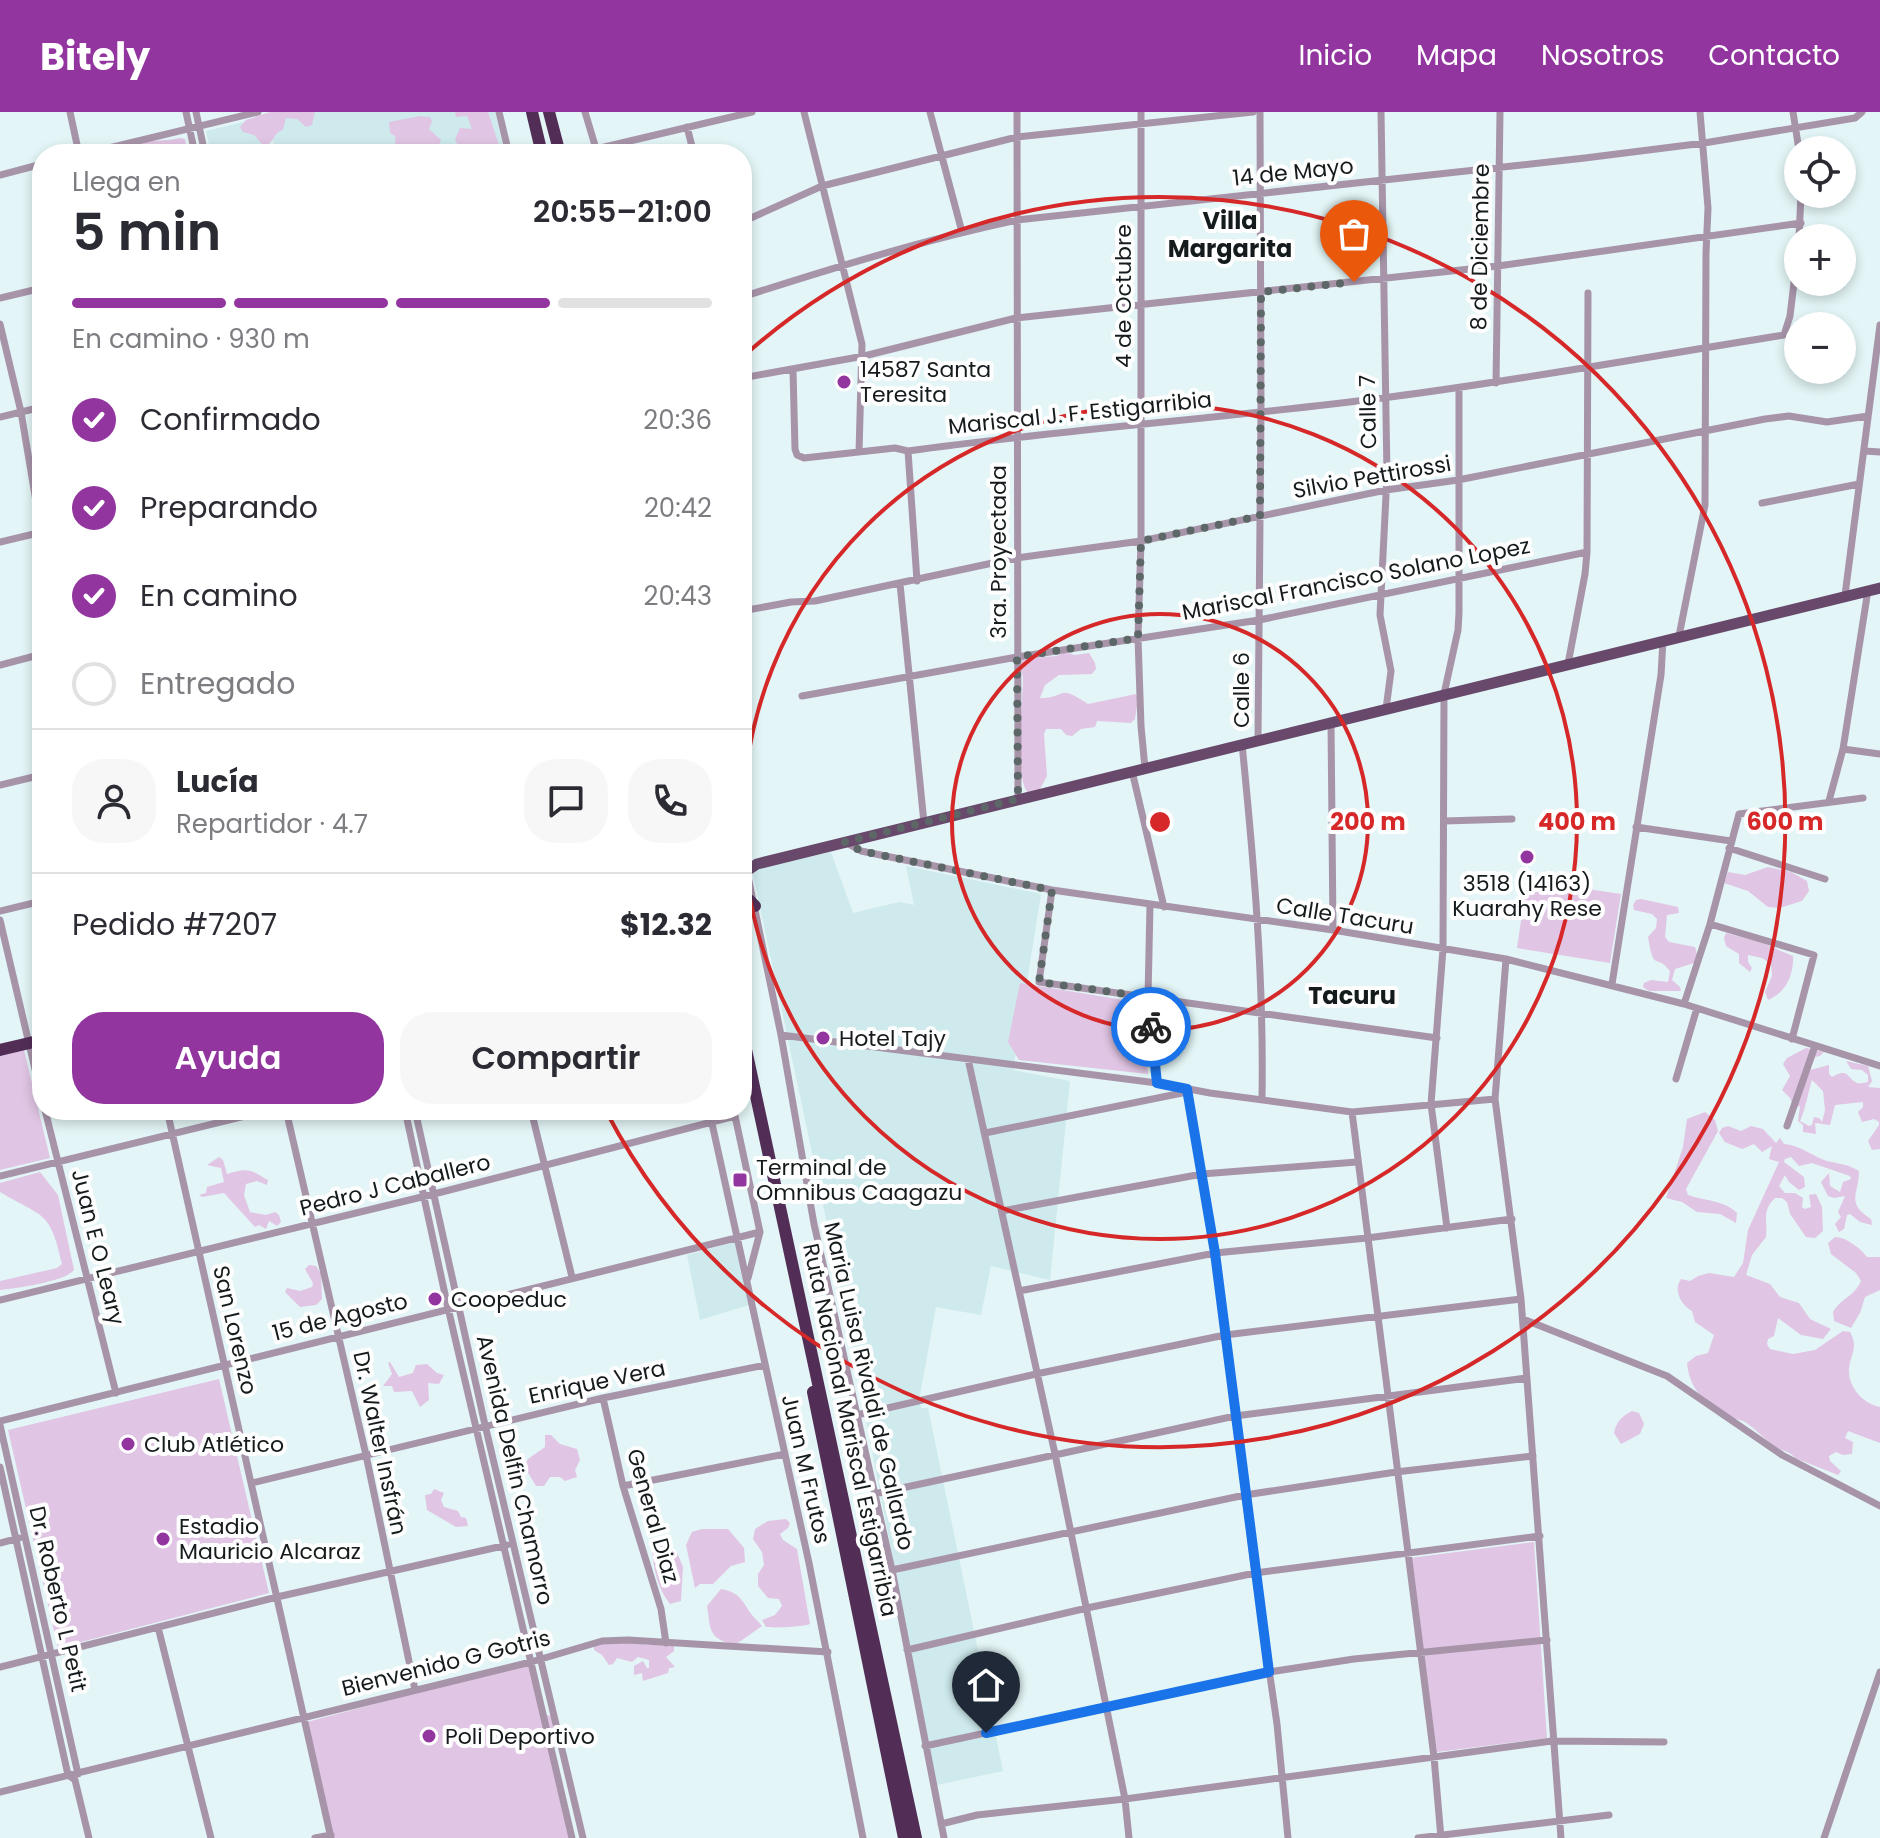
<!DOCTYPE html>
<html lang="es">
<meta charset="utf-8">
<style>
body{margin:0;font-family:Poppins,sans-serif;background:#f7f7f7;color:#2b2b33;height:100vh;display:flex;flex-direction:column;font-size:30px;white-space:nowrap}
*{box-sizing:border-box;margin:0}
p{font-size:26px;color:#7c7c81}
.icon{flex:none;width:44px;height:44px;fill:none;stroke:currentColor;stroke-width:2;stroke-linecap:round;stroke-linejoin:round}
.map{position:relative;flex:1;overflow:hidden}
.side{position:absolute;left:32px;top:32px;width:720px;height:976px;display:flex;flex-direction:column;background:#fff;border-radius:32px;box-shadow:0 4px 12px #0003}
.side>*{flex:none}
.tools{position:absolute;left:1784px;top:24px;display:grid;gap:16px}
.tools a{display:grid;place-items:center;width:72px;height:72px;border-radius:50%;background:#fff;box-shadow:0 4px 12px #0003;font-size:40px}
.pin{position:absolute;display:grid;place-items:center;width:68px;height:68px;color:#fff;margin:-82px -34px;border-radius:50% 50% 50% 0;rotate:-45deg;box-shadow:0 0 8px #0007}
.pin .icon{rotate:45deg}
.courier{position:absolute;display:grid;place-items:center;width:80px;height:80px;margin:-40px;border:6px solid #1a73e8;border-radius:50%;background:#fff;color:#222;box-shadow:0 2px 10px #0007}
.summary em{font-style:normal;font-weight:600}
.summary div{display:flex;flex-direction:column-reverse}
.summary{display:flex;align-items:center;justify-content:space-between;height:136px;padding:0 40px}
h1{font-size:52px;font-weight:600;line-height:60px}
.bar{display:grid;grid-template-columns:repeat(4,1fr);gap:12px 8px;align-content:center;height:96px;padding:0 40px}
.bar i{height:10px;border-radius:6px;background:#e1e1e2}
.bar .current{background:#92359f}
.bar p{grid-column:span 4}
.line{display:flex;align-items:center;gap:20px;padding:0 40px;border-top:2px solid #e1e1e2}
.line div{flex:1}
.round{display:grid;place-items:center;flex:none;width:84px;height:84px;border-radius:32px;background:#f7f7f7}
ol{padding:0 40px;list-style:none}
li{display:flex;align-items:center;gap:24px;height:88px}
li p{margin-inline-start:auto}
li .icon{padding:8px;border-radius:50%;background:#92359f;color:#fff;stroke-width:4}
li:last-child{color:#7c7c81}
li i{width:44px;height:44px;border:4px solid #e1e1e2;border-radius:50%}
.button{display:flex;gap:16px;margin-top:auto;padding:16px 40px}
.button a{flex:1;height:92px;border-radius:32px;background:#92359f;color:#fff;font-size:32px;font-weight:600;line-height:92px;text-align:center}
.button a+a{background:#f7f7f7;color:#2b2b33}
header{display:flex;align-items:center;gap:48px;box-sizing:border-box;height:112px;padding:0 40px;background:#92359f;color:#fff}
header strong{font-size:38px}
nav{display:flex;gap:44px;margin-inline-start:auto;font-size:28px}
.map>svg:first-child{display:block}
</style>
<header>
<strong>Bitely</strong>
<nav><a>Inicio</a><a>Mapa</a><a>Nosotros</a><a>Contacto</a></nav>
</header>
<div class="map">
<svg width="1880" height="1726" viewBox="0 0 1880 1726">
<rect width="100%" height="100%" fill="#e3f5f6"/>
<!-- built -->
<path fill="#ceeaec" d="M276,0H495L505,42H276L267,2Z
M264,5L273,42H211L206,19Z
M831,740L853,801L899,790L914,793L906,754L1041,782L1013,958L1070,969L1050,1168L991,1154L981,1203L936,1195L919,1289L921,1296H928L1003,1659L937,1673L837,1159L753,762L756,757Z
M735,1130L749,1193L700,1208L687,1143Z"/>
<!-- green -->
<path fill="#e1c5e4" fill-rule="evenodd" d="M270,0H315L312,13L306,15L297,7L286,6L283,18L278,20C272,27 272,34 262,32L254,23L243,20L240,15L246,8Z
M455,0H488L502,42H478L479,40L469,34L457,32L455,27L460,16L472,17L467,4L456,5Z
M420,4L430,5L432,9L429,17L441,28L437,41C423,43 409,41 396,42L395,24L390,21L389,10Z
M180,26L185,27L187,38L184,42H118C132,25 160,31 180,26Z
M1064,540L1075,543L1089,541L1095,551L1096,557L1092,562L1059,563L1045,573L1040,586C1069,586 1055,571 1088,592L1136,582L1138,587L1135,607L1131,611L1097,609L1095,615L1081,617L1072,624L1066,623L1061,617H1046L1044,622L1047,664L1039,679L1028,681C1014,666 1023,589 1023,566C1022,560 1020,553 1019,547L1057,544Z
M1768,755L1791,760L1807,769L1809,779L1802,789L1779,796L1768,795L1748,779L1724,771L1728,760L1745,763Z
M1527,768L1621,782L1610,851L1517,836Z
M1641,787L1678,795L1679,801L1667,803L1665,825L1669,830L1695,835L1698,846L1694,851L1675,857L1672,868L1680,875L1681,879H1649L1643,875L1644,871L1651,868L1668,870L1670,859C1656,840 1654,862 1648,825L1656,816L1657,807L1652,802L1634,798L1633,793L1636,788Z
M1726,821L1760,830L1793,844C1794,862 1786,881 1768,888L1765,880L1772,864L1771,852L1762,846L1748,843V850L1752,856L1750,860L1739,851V842L1726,834L1724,826Z
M1020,871L1142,891L1148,962L1019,948L1008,930Z
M1806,936L1824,940L1820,944L1815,945L1810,958L1829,953V962L1832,965C1848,955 1847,966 1857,971C1860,972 1864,971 1868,970V963L1862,958L1851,957L1846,949L1868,954L1872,969L1868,975L1880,976V1037L1872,1038L1868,1029L1879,1013V1010L1874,1007L1862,1010L1858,1000L1863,995V990L1835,993L1830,1013L1815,1011L1816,1022L1803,1020V1013L1798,1009L1800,994L1794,996L1790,986L1782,978L1790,964L1783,952L1787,946ZM1812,968L1823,979L1825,998L1822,1010L1819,1006L1814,1005L1812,1013L1809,1014L1800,1009C1806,996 1808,980 1812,968Z
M24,938L50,1046L0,1058V944Z
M1705,1000L1715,1008L1718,1019L1686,1077L1688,1083C1705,1089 1724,1088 1737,1101L1736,1111L1720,1102L1697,1100L1682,1090L1666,1086L1683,1035L1687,1007Z
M1728,1014L1741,1019L1751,1014L1763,1017L1776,1031L1780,1026L1784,1032C1800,1033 1812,1044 1827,1049C1839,1052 1848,1052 1859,1059C1859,1083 1845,1090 1871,1107L1872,1113L1860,1110L1850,1102L1847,1103L1844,1117L1839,1120L1835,1112L1841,1105L1838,1100L1845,1084L1834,1086L1828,1084L1821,1070L1829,1061L1830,1074L1840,1080L1843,1070L1851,1067L1850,1064L1812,1051L1799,1054L1791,1045L1785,1047L1784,1050L1804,1065L1805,1075L1799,1078L1789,1070L1785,1063L1779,1074L1785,1081H1795L1803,1086L1802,1095L1805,1097L1811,1095L1809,1083L1816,1082L1822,1095L1823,1119L1815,1126L1806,1125L1790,1102L1787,1090L1782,1086H1775C1761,1099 1768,1109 1766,1125L1752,1143L1746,1163L1770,1172L1780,1185L1799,1191L1810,1207L1831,1217L1823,1227L1801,1223L1778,1206L1774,1224L1768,1227L1767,1232L1770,1237L1793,1242L1815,1238L1843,1219L1850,1220C1859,1236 1850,1242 1849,1257C1848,1275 1863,1292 1880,1295V1331L1848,1319L1845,1326L1853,1330L1852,1342L1843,1343L1836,1340L1829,1344L1830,1349L1841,1359L1838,1363L1795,1346C1790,1339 1781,1339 1774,1334C1763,1326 1756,1317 1745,1310C1740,1307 1732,1307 1727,1304C1705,1294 1689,1275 1687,1251L1696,1244L1708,1241L1714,1223L1695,1210L1692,1199C1681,1193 1673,1178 1681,1167L1690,1169L1698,1164L1709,1161L1734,1165L1743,1151L1748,1118L1779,1050L1769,1047L1772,1034L1762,1040L1754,1032L1742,1037L1725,1030L1719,1021L1722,1016Z
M219,1045L223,1048L227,1062C249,1055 251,1058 268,1068L267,1073L257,1069L246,1072L244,1083L250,1100L266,1103L275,1100L279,1103L281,1110L277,1114L269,1109L266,1117L259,1113L255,1115L224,1081L202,1085L199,1083L206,1081L207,1075L224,1070L221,1056L207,1053Z
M40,1060L58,1083L74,1158C64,1170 17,1176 0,1178V1169L57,1156L62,1152C50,1097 43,1106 0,1080V1071Z
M1835,1125C1846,1125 1860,1136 1867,1145H1880V1178L1865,1185L1860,1201L1851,1216L1834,1209L1833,1200C1842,1185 1854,1185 1861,1169L1856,1161L1831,1142L1828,1131Z
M309,1153L316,1154L321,1162L322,1187L316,1193L300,1195L285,1180L287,1176L300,1179L312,1175L313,1171L305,1157Z
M390,1250L399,1265L413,1261L416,1253L427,1252L437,1261L444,1263L439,1272L428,1271L429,1288L420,1295L412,1279L394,1280L392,1274H383L392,1262L388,1251Z
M219,1267L269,1481L58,1536L8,1318Z
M1632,1299L1639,1301L1644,1312L1640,1322L1621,1332L1614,1321C1616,1310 1622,1304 1632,1299Z
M545,1323H551L560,1332L577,1337L580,1348L575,1358L577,1365L565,1369L560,1365H550L544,1374H536L524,1354L528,1347L545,1335Z
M434,1377L444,1381L441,1388L444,1395L458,1399L461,1405L466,1406L468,1414L456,1415L427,1398L425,1383L431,1382Z
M786,1407L790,1411L788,1416L780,1422L783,1428L797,1437L810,1512C803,1515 773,1516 766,1515L762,1508L775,1503L782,1494L779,1487L768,1486L758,1474V1462L764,1453L762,1440L753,1427L755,1417L768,1409Z
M702,1417H728L744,1436L745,1450L731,1454L713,1472H700L695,1476L686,1433L692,1420Z
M664,1430L677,1440L683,1455L681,1489L670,1492C657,1476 653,1455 652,1435Z
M1534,1430L1547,1626L1437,1640L1410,1446Z
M721,1477C742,1481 742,1490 752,1503C755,1507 759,1510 762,1514L735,1533C708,1526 711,1519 707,1494Z
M636,1529L645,1533H674V1539L666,1545L675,1555L669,1556L668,1561L643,1569L642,1561L634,1563V1554L643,1549L647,1556H649V1548L638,1545L632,1550L617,1546L613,1552L609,1553L602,1543L594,1538V1534L599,1532Z
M531,1550L546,1603L552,1604L554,1627L550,1624L572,1726H334L307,1610Z"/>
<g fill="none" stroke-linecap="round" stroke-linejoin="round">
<!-- street -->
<path stroke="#a794a9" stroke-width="7" d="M70,0L79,42
M186,0L195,42
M196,0L205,42
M499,0L509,42
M585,0L597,40
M804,0L862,232L859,340
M930,0L962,120
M1017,0L1018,687
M1141,0V429L1138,526L1141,614L1145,656
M1381,0L1387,363L1380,503L1391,559L1386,597
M1793,0L1799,38
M687,15L694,42
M596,37L752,0
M84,42L258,0
M0,63L42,52
M742,110L822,74L1017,25L1253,0
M1799,126L1801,82
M742,185C833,156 923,128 1017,108L1585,46L1704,31L1855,6L1862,0
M0,186L42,176
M0,212L21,300L42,425
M793,258L795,337L797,343L804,346L895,336L908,339C1068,317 1229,306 1390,285C1522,268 1652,244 1784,223L1790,204L1798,137
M742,266L864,244L1016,206L1498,154L1801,111
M1496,271L1500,0
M0,305L42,295
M908,339L917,469
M1864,339L1880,340
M1762,391L1859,372
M0,430L42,420
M900,472L924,711
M1845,483L1880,213
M742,499L791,490L815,489L1016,446L1141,429L1386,378L1458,368L1765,307L1789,304L1827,310L1868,304
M1679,524L1705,393L1706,141L1708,96L1700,0
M1568,552L1585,462L1587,440L1588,181
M0,553L42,542
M802,584L1017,545L1259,508L1587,440
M1331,610L1333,818
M1258,628L1261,299L1260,0
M1242,632C1254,752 1264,867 1262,987
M1843,637L1880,642
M1132,659L1164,795
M0,673L42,663
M1829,689L1843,637L1868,478
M1444,709L1512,707
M1636,715L1731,729
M845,730L861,739L1052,778L1333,818L1506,847L1684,892L1880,954
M742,736L781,923L814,1112L892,1458L944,1726
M1729,736L1825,767
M1052,778L1039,870L1437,926
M1150,793L1148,885L1157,971
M0,799L42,789
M0,808L42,987
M1710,812L1814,843L1792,927
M1506,847L1495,987L1521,1187L1561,1726
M1612,872L1661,563L1663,528
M1684,892L1710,812L1739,702L1863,686
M781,923L1157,971L1210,981L1352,1000L1495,987
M968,947L1055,1342L1125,1687L1129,1726
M1676,967L1697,896
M1187,977L1215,1141L1255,1461L1277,1612L1288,1726
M45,998L116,1281
M167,998L331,1726
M286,998L366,1343L415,1578
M405,998L448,1196L572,1726
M415,998L485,1313L583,1726
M531,998L572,1165
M709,998L809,1451L863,1726
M731,998L735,1004L760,1120L748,1166
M1352,1000L1434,1645L1441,1726
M1787,1014L1815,934
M985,1021L1187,980
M0,1064L270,998
M1002,1099L1202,1062L1357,1050
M1447,1116L1431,992L1443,837L1444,582L1458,518L1459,501V276
M1019,1179L1215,1141L1367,1126L1512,1107
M0,1188L434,1082L735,1004
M1523,1207L1667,1264L1782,1343L1880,1394
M603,1286L623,1374L661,1497L666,1531
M857,1303L1036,1262L1225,1223L1521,1187
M0,1309L760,1120
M0,1313L78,1662
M0,1355L68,1663L75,1668L89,1726
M252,1371L603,1286L765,1253
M623,1374L785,1342
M874,1382L1235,1304L1527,1266
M0,1431L19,1426
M892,1458L1245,1383L1396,1360L1533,1344
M158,1515L211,1726
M907,1538L1087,1496L1255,1461L1540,1424
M0,1555L277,1485L507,1433
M925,1634L1269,1560L1354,1547L1547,1528
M0,1680L531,1550L602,1529L628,1528L828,1540
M941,1712L977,1703L1125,1687L1552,1629L1664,1630
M315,1726L331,1723
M1418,1726L1609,1703
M1824,1726L1880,1560"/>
<!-- primary -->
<path stroke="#68496c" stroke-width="11" d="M742,762L757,752L1880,476"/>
<!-- highway -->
<path stroke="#522e57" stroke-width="12" d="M532,0L542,42
M549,0L560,42
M742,781L755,794
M742,919L916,1726
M0,938L42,928
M813,1280L904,1726"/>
</g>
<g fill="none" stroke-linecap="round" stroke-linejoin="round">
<!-- done -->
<path stroke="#5d6768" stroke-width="8" stroke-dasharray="0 14.4" d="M1151,915L1148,885L1039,870L1052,778L861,739L845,730L1018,687L1017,545L1138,526L1141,429L1260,404L1261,180L1354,170"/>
<!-- route -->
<path stroke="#1a73e8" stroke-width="10" d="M986,1621L1269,1560L1215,1141L1187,977L1157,971L1151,915"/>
</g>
<!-- distance rings -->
<g fill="none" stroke="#d62828" stroke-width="4">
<circle cx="1160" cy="710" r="208"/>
<circle cx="1160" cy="710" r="417"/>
<path d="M746 242A625 625 0 1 1 606 999"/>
</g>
<!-- markers -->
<g fill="#92359f" stroke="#fefefe" stroke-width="3">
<circle cx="844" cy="270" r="8"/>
<circle cx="1527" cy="745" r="8"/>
<circle cx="823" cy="926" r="8"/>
<rect x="732" y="1060" width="16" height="16" rx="4"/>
<circle cx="435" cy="1187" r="8"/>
<circle cx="128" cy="1332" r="8"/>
<circle cx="163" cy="1427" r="8"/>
<circle cx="429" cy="1624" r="8"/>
</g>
<g text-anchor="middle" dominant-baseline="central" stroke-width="8" stroke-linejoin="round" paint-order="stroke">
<!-- street labels -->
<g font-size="22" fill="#151b1c" stroke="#fefefe">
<text transform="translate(1293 60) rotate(-6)">14 de Mayo</text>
<text transform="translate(1480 135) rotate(-89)">8 de Diciembre</text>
<text transform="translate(1123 184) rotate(-90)">4 de Octubre</text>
<text transform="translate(1368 300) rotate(-91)">Calle 7</text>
<text transform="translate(1080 301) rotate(-6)">Mariscal J. F. Estigarribia</text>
<text transform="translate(1372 365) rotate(-10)">Silvio Pettirossi</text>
<text transform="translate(998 440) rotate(-90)">3ra. Proyectada</text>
<text transform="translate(1356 467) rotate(-11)">Mariscal Francisco Solano Lopez</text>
<text transform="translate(1241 578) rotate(-90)">Calle 6</text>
<text transform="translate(1345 804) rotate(9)">Calle Tacuru</text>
<text transform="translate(395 1073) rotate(-14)">Pedro J Caballero</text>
<text transform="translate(98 1135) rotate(76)">Juan E O Leary</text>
<text transform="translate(340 1205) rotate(-14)">15 de Agosto</text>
<text transform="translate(235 1218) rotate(77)">San Lorenzo</text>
<text transform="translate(597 1270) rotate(-12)">Enrique Vera</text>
<text transform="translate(869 1274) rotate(77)">Maria Luisa Rivaldi de Gallardo</text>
<text transform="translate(850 1318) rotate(78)">Ruta Nacional Mariscal Estigarribia</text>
<text transform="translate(380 1331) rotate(78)">Dr. Walter Insfrán</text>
<text transform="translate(806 1357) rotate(77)">Juan M Frutos</text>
<text transform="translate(515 1358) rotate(77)">Avenida Delfin Chamorro</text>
<text transform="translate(653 1404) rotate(74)">General Diaz</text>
<text transform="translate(58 1487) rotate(77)">Dr. Roberto L Petit</text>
<text transform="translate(446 1551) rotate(-14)">Bienvenido G Gotris</text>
</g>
<!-- poi labels -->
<g font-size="22" fill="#151b1c" stroke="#fefefe" text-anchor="start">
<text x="860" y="257">14587 Santa<tspan x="860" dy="25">Teresita</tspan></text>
<text x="1527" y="771" text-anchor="middle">3518 (14163)<tspan x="1527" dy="25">Kuarahy Rese</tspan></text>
<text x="839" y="926">Hotel Tajy</text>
<text x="756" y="1055">Terminal de<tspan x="756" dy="25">Omnibus Caagazu</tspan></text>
<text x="451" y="1187">Coopeduc</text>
<text x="144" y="1332">Club Atlético</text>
<text x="179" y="1414">Estadio<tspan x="179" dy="25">Mauricio Alcaraz</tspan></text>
<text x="445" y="1624">Poli Deportivo</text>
</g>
<!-- neighbourhood labels -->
<g font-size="24" font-weight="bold" fill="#151b1c" stroke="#fefefe">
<text x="1230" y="108">Villa<tspan x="1230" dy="28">Margarita</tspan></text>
<text x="1352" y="883">Tacuru</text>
</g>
</g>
<circle cx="1160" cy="710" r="12" fill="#d62828" stroke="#fefefe" stroke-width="4"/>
<g font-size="24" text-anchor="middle" font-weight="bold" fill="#d62828" stroke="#fefefe" stroke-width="8" stroke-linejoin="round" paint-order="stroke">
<text x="1368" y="718">200 m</text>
<text x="1577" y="718">400 m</text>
<text x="1785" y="718">600 m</text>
</g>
</svg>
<div class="tools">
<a><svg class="icon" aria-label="locate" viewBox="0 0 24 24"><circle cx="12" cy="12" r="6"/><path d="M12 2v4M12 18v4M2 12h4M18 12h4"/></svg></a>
<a>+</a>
<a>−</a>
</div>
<div class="pin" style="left:1354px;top:170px;background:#ea580c"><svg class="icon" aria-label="bag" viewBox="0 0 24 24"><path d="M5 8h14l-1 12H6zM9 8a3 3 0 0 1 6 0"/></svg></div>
<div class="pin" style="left:986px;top:1621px;background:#1f2937"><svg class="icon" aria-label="home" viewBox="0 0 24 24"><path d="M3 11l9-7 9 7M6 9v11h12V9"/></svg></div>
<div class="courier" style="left:1151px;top:915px"><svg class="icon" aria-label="bike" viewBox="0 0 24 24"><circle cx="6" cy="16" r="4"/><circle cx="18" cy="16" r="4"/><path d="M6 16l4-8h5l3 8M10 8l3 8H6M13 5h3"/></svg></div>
<section class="side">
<div class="summary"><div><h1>5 min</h1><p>Llega en</p></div><em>20:55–21:00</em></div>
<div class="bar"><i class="current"></i><i class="current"></i><i class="current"></i><i></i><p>En camino · 930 m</p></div>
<ol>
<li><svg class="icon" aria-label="check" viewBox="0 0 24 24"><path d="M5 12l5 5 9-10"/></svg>Confirmado<p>20:36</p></li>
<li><svg class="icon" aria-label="check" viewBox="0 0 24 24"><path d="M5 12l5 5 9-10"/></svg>Preparando<p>20:42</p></li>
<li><svg class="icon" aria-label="check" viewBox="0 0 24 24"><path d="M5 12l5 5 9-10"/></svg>En camino<p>20:43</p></li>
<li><i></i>Entregado</li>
</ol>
<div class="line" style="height:144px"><a class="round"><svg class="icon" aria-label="person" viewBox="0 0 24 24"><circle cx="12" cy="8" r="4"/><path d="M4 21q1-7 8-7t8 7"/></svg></a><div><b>Lucía</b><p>Repartidor · 4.7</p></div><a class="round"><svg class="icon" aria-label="chat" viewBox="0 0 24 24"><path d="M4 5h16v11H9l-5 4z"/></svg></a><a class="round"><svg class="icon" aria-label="phone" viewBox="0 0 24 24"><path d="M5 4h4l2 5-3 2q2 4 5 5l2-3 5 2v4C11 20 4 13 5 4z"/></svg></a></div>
<div class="line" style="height:104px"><div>Pedido #7207</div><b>$12.32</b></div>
<div class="button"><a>Ayuda</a><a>Compartir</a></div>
</section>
</div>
